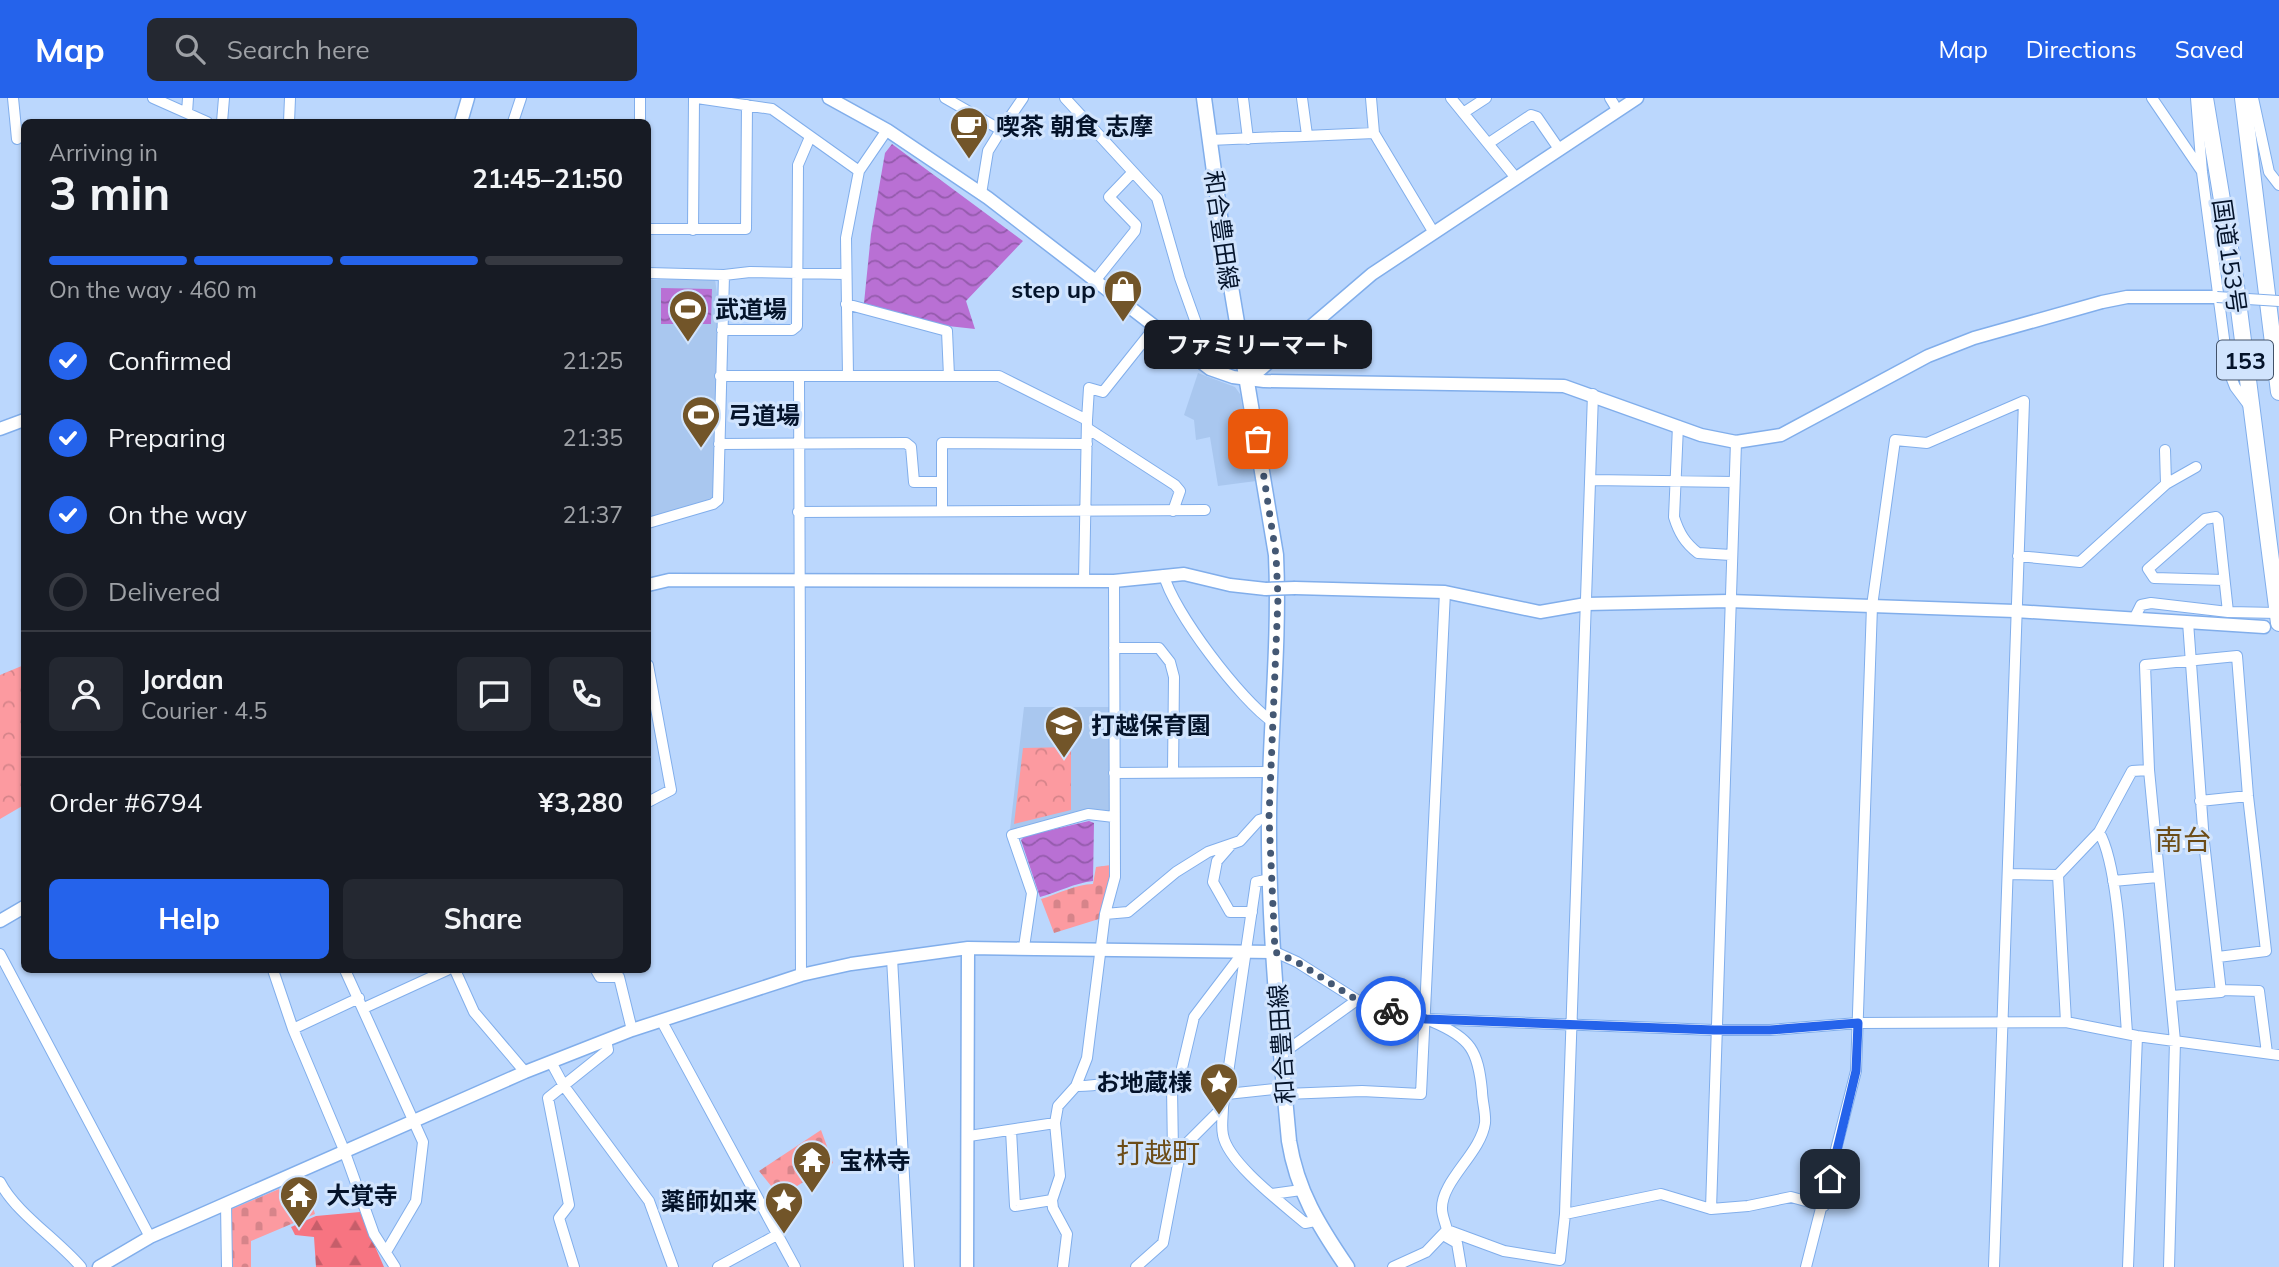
<!DOCTYPE html>
<meta charset="utf-8">
<style>
body{margin:0;font-family:Mulish,"Noto Sans JP",sans-serif;background:#242831;color:#f1f3f6;height:100vh;display:flex;flex-direction:column;font-size:26px;white-space:nowrap}
*{box-sizing:border-box;margin:0}
p{font-size:23px;color:#9ea1a6}
.icon{flex:none;width:38px;height:38px;fill:none;stroke:currentColor;stroke-width:2;stroke-linecap:round;stroke-linejoin:round}
.map{position:relative;flex:1;overflow:hidden}
.sheet{position:absolute;left:21px;top:21px;width:630px;height:854px;display:flex;flex-direction:column;background:#171b24;border-radius:10px;box-shadow:0 2px 5px #0004}
.sheet>*{flex:none}
.pin{position:absolute;display:grid;place-items:center;width:60px;height:60px;color:#fff;margin:-30px;border-radius:14px;box-shadow:0 4px 10px #0006}
.courier{position:absolute;display:grid;place-items:center;width:70px;height:70px;margin:-35px;border:5px solid #2563eb;border-radius:50%;background:#fff;color:#222;box-shadow:0 2px 9px #0007}
.bubble{position:absolute;height:49px;border-radius:10px;background:#171b24;box-shadow:0 2px 5px #0004;font-size:23px;font-weight:700;line-height:49px;text-align:center}
.summary em{font-style:normal;font-weight:700}
.summary div{display:flex;flex-direction:column-reverse}
.summary{display:flex;align-items:center;justify-content:space-between;height:119px;padding:0 28px}
h1{font-size:46px;font-weight:700;line-height:52px}
.bar{display:grid;grid-template-columns:repeat(4,1fr);gap:10px 7px;align-content:center;height:84px;padding:0 28px}
.bar i{height:9px;border-radius:5px;background:#363941}
.bar .on{background:#2563eb}
.bar p{grid-column:span 4}
.line{display:flex;align-items:center;gap:18px;padding:0 28px;border-top:2px solid #363941}
.line div{flex:1}
.round{display:grid;place-items:center;flex:none;width:74px;height:74px;border-radius:10px;background:#242831}
ol{padding:0 28px;list-style:none}
li{display:flex;align-items:center;gap:21px;height:77px}
li p{margin-inline-start:auto}
li .icon{padding:7px;border-radius:50%;background:#2563eb;color:#fff;stroke-width:4}
li:last-child{color:#9ea1a6}
li i{width:38px;height:38px;border:4px solid #363941;border-radius:50%}
.primary-button{display:flex;gap:14px;margin-top:auto;padding:14px 28px}
.primary-button a{flex:1;height:80px;border-radius:10px;background:#2563eb;color:#fff;font-size:28px;font-weight:700;line-height:80px;text-align:center}
.primary-button a+a{background:#242831;color:#f1f3f6}
header{display:flex;align-items:center;gap:42px;box-sizing:border-box;height:98px;padding:0 35px;background:#2563eb;color:#fff}
header strong{font-size:33px}
nav{display:flex;gap:38px;margin-inline-start:auto;font-size:24px}
.search{width:490px;height:63px;background:#242831;display:flex;align-items:center;gap:18px;box-sizing:border-box;padding:0 24px;border-radius:10px;color:#9ea1a6;font-size:26px}
.map>svg:first-child{display:block}
</style>
<header>
<strong>Map</strong>
<div class="search"><svg class="icon" aria-label="search" viewBox="0 0 24 24"><circle cx="10" cy="10" r="6"/><path d="M15 15l6 6"/></svg>Search here</div>
<nav><a>Map</a><a>Directions</a><a>Saved</a></nav>
</header>
<div class="map">
<svg width="2279" height="1169" viewBox="0 0 2279 1169">
<defs>
<pattern id="forest-firs" width="22" height="20" patternUnits="userSpaceOnUse" patternTransform="scale(1.75)"><rect width="22" height="20" fill="#f77481"/><path d="M5 1l3.5 6h-7zM16 11l3.5 6h-7z" fill="#c65e6a"/></pattern>
<pattern id="cemetery-stones" width="16" height="16" patternUnits="userSpaceOnUse" patternTransform="scale(1.75)"><rect width="16" height="16" fill="#fc9aa0"/><path d="M2 7V4a2 2 0 0 1 4 0v3zM10 15v-3a2 2 0 0 1 4 0v3z" fill="#d6848a"/></pattern>
<pattern id="park-crowns" width="20" height="18" patternUnits="userSpaceOnUse" patternTransform="scale(1.75)"><rect width="20" height="18" fill="#fc9aa0"/><path d="M2 6a3 3 0 1 1 6 0M12 15a3 3 0 1 1 6 0" fill="none" stroke="#d6848a"/></pattern>
<pattern id="water-waves" width="16" height="10" patternUnits="userSpaceOnUse" patternTransform="scale(1.75)"><rect width="16" height="10" fill="#b970d4"/><path d="M0 5q4-4 8 0t8 0" fill="none" stroke="#945bac"/></pattern>
</defs>
<rect width="100%" height="100%" fill="#bbd7fd"/>
<!-- built -->
<path fill="#a9c7ef" d="M715,181L718,203L715,397L710,401L648,421V182Z
M1198,275L1235,289L1240,296L1256,383L1218,388L1210,339L1196,342L1194,322L1184,317Z
M1024,609H1109L1110,717L1085,713L1010,732Z"/>
<!-- forest -->
<path fill="url(#forest-firs)" d="M360,1114L384,1169H316L314,1139L295,1137L291,1129L316,1118Z"/>
<!-- cemetery -->
<path fill="url(#cemetery-stones)" d="M1111,767L1112,778L1102,820L1054,835L1041,801C1058,796 1076,786 1093,786L1096,769Z
M821,1032L833,1065L780,1099L759,1073Z
M306,1086L315,1116L251,1143V1169H232V1111L279,1091L281,1097Z"/>
<!-- park -->
<path fill="url(#park-crowns)" d="M24,567V707L0,721V577Z
M1071,649V712L1014,726L1023,650Z"/>
<!-- water -->
<path fill="url(#water-waves)" d="M892,46L1023,143L966,203L975,231L939,227L864,205L871,136L885,55Z
M661,190L712,191L711,226H661Z
M1089,723L1094,725L1093,783C1075,785 1058,794 1040,799L1021,742L1025,738Z"/>
<g fill="none" stroke-linecap="round" stroke-linejoin="round">
<!-- minor casing -->
<g stroke="#81aeeb" stroke-width="12">
<path id="minor" d="M13,0L17,41
M153,0L207,24
M697,0L772,11L859,73
M945,0L1001,32L1023,0
M1065,0L1157,100L1180,180L1200,236L1191,255
M1243,0L1248,41
M1302,0L1307,37
M1371,0L1374,35
M1451,0L1516,80
M1610,0L1618,13
M2152,0L2201,72
M2196,0L2202,74L2228,271L2235,289L2250,309
M2253,0L2269,74L2279,87
M187,15L188,0
M1463,15L1486,0
M222,24L224,0
M289,24L290,0
M513,24L521,0
M640,24V0
M1210,42L1374,35L1434,135
M1489,45L1531,17L1537,19L1559,51
M981,96L988,53L1001,32
M648,131H746L747,7
M693,132L694,0
M648,175L724,177L718,402L713,406L648,425
M724,177L750,174L845,176
M1094,184L1135,133L1136,127L1109,99L1133,74
M846,206L947,233L949,278
M722,232H792L797,228L798,67L810,39
M720,278H999L1087,322L1084,483
M799,278L801,877
M848,278L846,140L859,73L887,32
M1593,296L1565,1116L1661,1096L1711,1111L1748,1108L1791,1099L1824,1108
M1087,322L1089,290L1103,294L1154,230
M1678,328L1674,419C1679,435 1685,445 1698,455L1731,457
M1087,330L1175,387L1180,393L1173,413
M719,346L906,345L911,349L914,384H942V345L1087,346
M2165,352L2166,386
M1591,382L1734,384
M942,384V413
M798,414L1205,412
M2018,458L2080,464L2166,386L2196,369
M1164,477C1172,512 1242,604 1273,624
M2224,482L2154,480L2148,471L2205,421L2216,419L2218,421L2228,514
M2135,519L2141,507L2151,505L2228,514L2278,515
M1114,550H1159L1170,564L1174,579L1173,674
M648,567L671,692L648,704
M1114,675L1270,674
M2200,703L2248,698
M2099,734C2120,769 2123,888 2127,934
M2157,747L2204,744
M1230,748L1217,763L1213,784L1230,814H1252
M2008,776L2058,777L2099,734L2132,673L2149,672
M2058,777L2066,924
M1270,781L1256,784L1223,1009C1223,1018 1221,1028 1223,1037C1228,1065 1283,1106 1305,1125L1315,1123
M2113,783L2158,779
M1105,816L1128,814L1176,774L1208,754L1240,743L1259,722L1269,719
M1024,849L1032,795L1012,737L1088,716L1114,719
M1275,854L1297,864L1357,902L1426,921L1714,932H1770L1858,925L2066,924L2137,938L2279,957
M0,856L150,1139
M892,860L909,1169
M273,872L293,931L344,1052L374,1136L395,1169
M345,872L423,1044L416,1103L386,1154
M455,872L474,914L525,974
M596,872L600,879H619L632,932
M2221,892L2259,893L2267,955
M2172,898L2221,894L2204,744L2188,524
M364,910L447,872
M661,922L795,1169
M293,931L359,900
M1281,953L1290,950L1357,902
M551,964L564,988L649,1103L673,1169
M1076,988C1110,989 1140,973 1172,989
M1227,996L1284,990
M1285,996L1362,993L1421,996L1445,494
M1011,1032L1015,1108L1052,1102
M969,1038L1055,1025
M1179,1061L1173,1055L1172,989L1178,987L1194,919L1242,856
M0,1084C16,1115 57,1141 81,1169
M1272,1096L1301,1092
M226,1106L227,1169
M1711,1111L1736,344
M1447,1132L1504,1153L1560,1162L1565,1116
M1443,1137L1457,1145L1461,1169
M574,1169L559,1120L569,1107L548,1000L608,952L606,942
M718,1169L775,1138
M1063,1169L1067,1136L1053,1110L1052,1102L1060,1078L1055,1025L1058,1008L1076,988L1087,960L1105,816L1115,779L1114,483
M1136,1169L1163,1145L1179,1061L1185,1047L1223,1009
M1393,1169L1426,1154L1447,1132C1446,1126 1442,1118 1442,1111C1441,1083 1481,1055 1485,1025C1486,1015 1482,1003 1482,993C1478,953 1471,940 1433,924
M1806,1169L1856,973L1872,508L1895,342L1927,345L2024,303L1994,1169
M2128,1169L2137,938
M2169,1169L2175,943L2149,672L2145,567L2237,558L2248,698L2266,853L2218,859"/>
</g>
<!-- tertiary casing -->
<g stroke="#81aeeb" stroke-width="15">
<path id="tertiary" d="M829,0L887,32L988,100L1210,271L1233,279L1264,283L1564,288L1701,337L1736,344L1781,337L1928,258L1974,240L2102,204L2127,199H2217
M461,24L468,0
M1246,278L1260,272L1372,176L1637,0
M0,331L24,322
M648,487L669,482L1114,483L1184,476L1230,487L1266,491
M1295,490L1445,494L1540,514L1586,506L1729,503L2015,513L2264,529
M0,823L24,809
M99,1169L150,1139L525,974L632,932L801,877L851,866L968,850L1275,854
M967,1169L968,850"/>
</g>
<!-- secondary casing -->
<g stroke="#81aeeb" stroke-width="17">
<path id="secondary" d="M1204,0L1224,147L1276,457C1280,544 1270,631 1269,718C1268,826 1279,935 1289,1043C1297,1093 1319,1128 1347,1169"/>
</g>
<!-- trunk casing -->
<g stroke="#81aeeb" stroke-width="18">
<path id="trunk" d="M2205,0L2235,180L2279,525
M2243,0L2279,294"/>
</g>
<!-- minor -->
<use href="#minor" stroke="#fff" stroke-width="10"/>
<!-- tertiary -->
<use href="#tertiary" stroke="#fff" stroke-width="12"/>
<!-- secondary -->
<use href="#secondary" stroke="#fff" stroke-width="14"/>
<!-- trunk -->
<use href="#trunk" stroke="#fff" stroke-width="16"/>
<!-- minor-bridge casing -->
<g stroke="#81aeeb" stroke-width="12" stroke-linecap="butt">
<path id="minor-bridge" d="M2217,199L2279,203"/>
</g>
<!-- tertiary-bridge casing -->
<g stroke="#81aeeb" stroke-width="15" stroke-linecap="butt">
<path id="tertiary-bridge" d="M1266,491L1295,490"/>
</g>
<!-- minor-bridge -->
<use href="#minor-bridge" stroke="#fff" stroke-width="10"/>
<!-- tertiary-bridge -->
<use href="#tertiary-bridge" stroke="#fff" stroke-width="12"/>
</g>
<g fill="none" stroke-linecap="round" stroke-linejoin="round">
<!-- done -->
<path stroke="#445874" stroke-width="7" stroke-dasharray="0 12.6" d="M1258,341L1276,457L1278,500L1269,719L1275,854L1297,864L1357,902L1391,913"/>
<!-- route -->
<path stroke="#2563eb" stroke-width="9" d="M1391,913L1426,921L1714,932H1770L1858,925L1856,973L1830,1081"/>
</g>
<!-- icons -->
<defs>
<g id="cafe-pin" transform="scale(2.0125)"><path d="M0 17L-7.5 6A9.5 9.5 0 1 1 7.5 6Z" fill="#725529" stroke="#d1e4fd"/><path d="M-5.5-4.5H6V0H3Q3 3.5 0 3.5H-2.5Q-5.5 3.5-5.5 0ZM3-3.2v2h1.7v-2ZM-6 4.5H4V6H-6Z" fill="#fff"/></g>
<g id="shop-pin" transform="scale(2.0125)"><path d="M0 17L-7.5 6A9.5 9.5 0 1 1 7.5 6Z" fill="#725529" stroke="#d1e4fd"/><path d="M-5-2.5h2.3a2.7 3.5 0 0 1 5.4 0H5L5.5 6h-11ZM-1.5-2.5h3a1.5 2.3 0 0 0-3 0Z" fill="#fff"/></g>
<g id="stadium-pin" transform="scale(2.0125)"><path d="M0 17L-7.5 6A9.5 9.5 0 1 1 7.5 6Z" fill="#725529" stroke="#d1e4fd"/><path d="M0-5a6.5 5 0 1 0 0 10a6.5 5 0 1 0 0-10ZM-3.5-1.8h7v3.6h-7Z" fill="#fff"/></g>
<g id="school-pin" transform="scale(2.0125)"><path d="M0 17L-7.5 6A9.5 9.5 0 1 1 7.5 6Z" fill="#725529" stroke="#d1e4fd"/><path d="M0-5L7-2L0 1L-7-2ZM-4 1L0 2.5L4 1V4Q0 6-4 4Z" fill="#fff"/></g>
<g id="sight-pin" transform="scale(2.0125)"><path d="M0 17L-7.5 6A9.5 9.5 0 1 1 7.5 6Z" fill="#725529" stroke="#d1e4fd"/><path d="M0-6L1.8-2.2L6-1.7L2.9 1.2L3.7 5.4L0 3.3L-3.7 5.4L-2.9 1.2L-6-1.7L-1.8-2.2Z" fill="#fff"/></g>
<g id="temple-pin" transform="scale(2.0125)"><path d="M0 17L-7.5 6A9.5 9.5 0 1 1 7.5 6Z" fill="#725529" stroke="#d1e4fd"/><path d="M0-6L5-2H3V0L6.5 2.5H4V6H1.5V3h-3V6H-4V2.5H-6.5L-3 0V-2H-5Z" fill="#fff"/></g>
</defs>
<g fill-rule="evenodd">
<use href="#cafe-pin" x="969" y="28"/>
<use href="#shop-pin" x="1123" y="191"/>
<use href="#stadium-pin" x="688" y="211"/>
<use href="#stadium-pin" x="701" y="317"/>
<use href="#school-pin" x="1064" y="627"/>
<use href="#sight-pin" x="1219" y="984"/>
<use href="#temple-pin" x="812" y="1062"/>
<use href="#temple-pin" x="299" y="1097"/>
<use href="#sight-pin" x="784" y="1103"/>
</g>
<g text-anchor="middle" dominant-baseline="central" stroke-width="6" stroke-linejoin="round" paint-order="stroke">
<!-- shield labels -->
<rect fill="#d1e4fd" stroke="#425269" stroke-width="2" x="2217" y="242.5" width="56" height="39" rx="5"/>
<g font-size="23" font-weight="bold" fill="#04132a">
<text x="2245" y="262">153</text>
</g>
<!-- poi labels -->
<g font-size="24" font-weight="bold" fill="#04132a" stroke="#d1e4fd" text-anchor="start">
<text x="996" y="28">喫茶 朝食 志摩</text>
<text x="1096" y="191" text-anchor="end">step up</text>
<text x="715" y="211">武道場</text>
<text x="728" y="317">弓道場</text>
<text x="1091" y="627">打越保育園</text>
<text x="1192" y="984" text-anchor="end">お地蔵様</text>
<text x="839" y="1062">宝林寺</text>
<text x="326" y="1097">大覚寺</text>
<text x="757" y="1103" text-anchor="end">薬師如来</text>
</g>
<!-- street labels -->
<g font-size="24" fill="#04132a" stroke="#d1e4fd">
<text transform="translate(1222 132) rotate(82)">和合豊田線</text>
<text transform="translate(2230 158) rotate(82)">国道153号</text>
<text transform="translate(1281 946) rotate(-94)">和合豊田線</text>
</g>
<!-- quarter labels -->
<g font-size="28" fill="#6c4c17" stroke="#d1e4fd">
<text x="2183" y="741">南台</text>
<text x="1158" y="1054">打越町</text>
</g>
</g>
</svg>
<div class="pin" style="left:1258px;top:341px;background:#ea580c"><svg class="icon" aria-label="bag" viewBox="0 0 24 24"><path d="M5 8h14l-1 12H6zM9 8a3 3 0 0 1 6 0"/></svg></div>
<div class="pin" style="left:1830px;top:1081px;background:#1f2937"><svg class="icon" aria-label="home" viewBox="0 0 24 24"><path d="M3 11l9-7 9 7M6 9v11h12V9"/></svg></div>
<div class="courier" style="left:1391px;top:913px"><svg class="icon" aria-label="bike" viewBox="0 0 24 24"><circle cx="6" cy="16" r="4"/><circle cx="18" cy="16" r="4"/><path d="M6 16l4-8h5l3 8M10 8l3 8H6M13 5h3"/></svg></div>
<div class="bubble" style="left:1144px;top:222px;width:228px">ファミリーマート</div>
<section class="sheet">
<div class="summary"><div><h1>3 min</h1><p>Arriving in</p></div><em>21:45–21:50</em></div>
<div class="bar"><i class="on"></i><i class="on"></i><i class="on"></i><i></i><p>On the way · 460 m</p></div>
<ol>
<li><svg class="icon" aria-label="check" viewBox="0 0 24 24"><path d="M5 12l5 5 9-10"/></svg>Confirmed<p>21:25</p></li>
<li><svg class="icon" aria-label="check" viewBox="0 0 24 24"><path d="M5 12l5 5 9-10"/></svg>Preparing<p>21:35</p></li>
<li><svg class="icon" aria-label="check" viewBox="0 0 24 24"><path d="M5 12l5 5 9-10"/></svg>On the way<p>21:37</p></li>
<li><i></i>Delivered</li>
</ol>
<div class="line" style="height:126px"><a class="round"><svg class="icon" aria-label="person" viewBox="0 0 24 24"><circle cx="12" cy="8" r="4"/><path d="M4 21q1-7 8-7t8 7"/></svg></a><div><b>Jordan</b><p>Courier · 4.5</p></div><a class="round"><svg class="icon" aria-label="chat" viewBox="0 0 24 24"><path d="M4 5h16v11H9l-5 4z"/></svg></a><a class="round"><svg class="icon" aria-label="phone" viewBox="0 0 24 24"><path d="M5 4h4l2 5-3 2q2 4 5 5l2-3 5 2v4C11 20 4 13 5 4z"/></svg></a></div>
<div class="line" style="height:91px"><div>Order #6794</div><b>¥3,280</b></div>
<div class="primary-button"><a>Help</a><a>Share</a></div>
</section>
</div>
